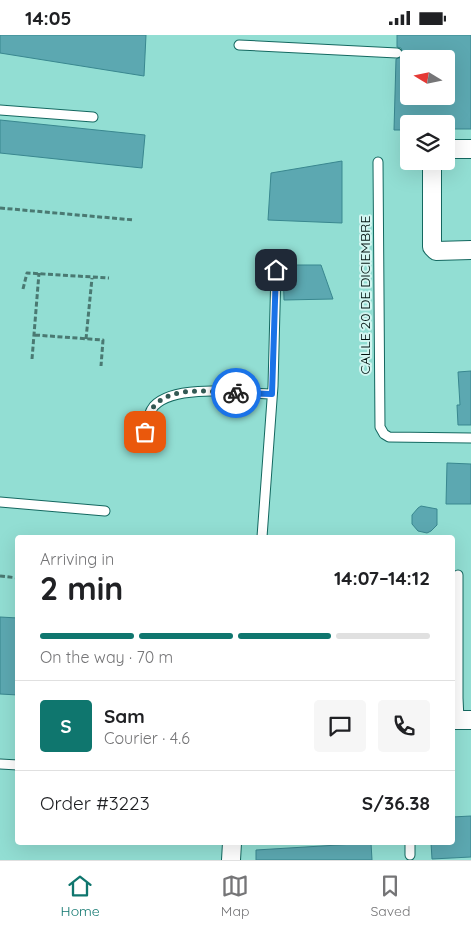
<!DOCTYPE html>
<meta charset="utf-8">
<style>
body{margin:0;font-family:Quicksand,sans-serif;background:#f6f6f6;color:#202124;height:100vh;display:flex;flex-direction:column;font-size:19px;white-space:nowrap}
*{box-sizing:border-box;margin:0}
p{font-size:16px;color:#757577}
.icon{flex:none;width:28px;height:28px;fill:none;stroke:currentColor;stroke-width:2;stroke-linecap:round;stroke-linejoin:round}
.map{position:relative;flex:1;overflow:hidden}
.sheet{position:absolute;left:15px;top:500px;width:440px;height:310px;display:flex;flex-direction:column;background:#fff;border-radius:5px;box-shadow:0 5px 20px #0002}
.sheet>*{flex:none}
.needle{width:32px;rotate:280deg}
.buttons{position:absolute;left:400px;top:15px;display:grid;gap:10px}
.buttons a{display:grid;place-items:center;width:55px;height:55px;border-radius:5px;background:#fff;box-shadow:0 5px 20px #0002;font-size:25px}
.pin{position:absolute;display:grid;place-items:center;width:42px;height:42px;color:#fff;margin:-21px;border-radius:10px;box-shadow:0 2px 8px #0006}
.courier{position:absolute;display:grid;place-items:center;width:50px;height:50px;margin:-25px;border:4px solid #1a73e8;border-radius:50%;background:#fff;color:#222;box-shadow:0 1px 6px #0007}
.headline em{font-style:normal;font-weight:800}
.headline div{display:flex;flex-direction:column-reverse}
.headline{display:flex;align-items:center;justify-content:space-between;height:85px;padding:0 25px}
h1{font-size:32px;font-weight:800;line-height:38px}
.bar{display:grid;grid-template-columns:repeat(4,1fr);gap:8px 5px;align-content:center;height:60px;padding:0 25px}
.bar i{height:6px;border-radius:4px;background:#e0e0e0}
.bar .on{background:#0f766e}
.bar p{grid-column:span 4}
.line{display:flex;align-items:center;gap:12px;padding:0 25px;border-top:1px solid #e0e0e0}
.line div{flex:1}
.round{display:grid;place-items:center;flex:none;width:52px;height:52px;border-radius:5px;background:#f6f6f6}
.status{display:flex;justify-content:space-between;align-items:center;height:35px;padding:0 25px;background:#fff;direction:ltr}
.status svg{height:14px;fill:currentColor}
.dock{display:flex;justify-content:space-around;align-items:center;height:70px;border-top:1px solid #e0e0e0;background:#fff;font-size:14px;color:#757577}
.dock a{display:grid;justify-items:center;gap:2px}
.dock .on{color:#0f766e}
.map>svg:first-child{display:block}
</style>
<div class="status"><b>14:05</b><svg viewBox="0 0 49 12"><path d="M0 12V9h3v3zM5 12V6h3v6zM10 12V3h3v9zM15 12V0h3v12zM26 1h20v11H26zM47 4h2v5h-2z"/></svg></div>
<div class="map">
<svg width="471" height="825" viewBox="0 0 471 825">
<rect width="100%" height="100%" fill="#92ded3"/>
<!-- building -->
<path fill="#5ca8b1" stroke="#39878f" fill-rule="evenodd" d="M0,0H146L144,41L0,18Z
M397,0H471V94H446V89H409V95H394L396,24L402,22L403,18L401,13L397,12ZM409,24H446V61H409Z
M0,85L145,100L142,133L0,118Z
M342,126V188L268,185L271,138Z
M283,230H321L333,264L284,265Z
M471,336V390H458L457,370H460L458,337Z
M447,428L471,429V469H446Z
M421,471L437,474V490L431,496L427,498L418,496L412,489V480L418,473Z
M0,582L18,583V660L0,659Z
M471,781V822L432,824L431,808H452V782Z
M371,808L372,825H256V815Z"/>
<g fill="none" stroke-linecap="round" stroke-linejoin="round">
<!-- lane casing -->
<g stroke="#146860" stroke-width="11">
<path id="lane" d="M239,10L397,18
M0,75L93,82
M378,127L380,392L384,399L389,402L471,403
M145,397C147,388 148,378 154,371C175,348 243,358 272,359
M0,467L105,476
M262,502L273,351L276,235
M458,540V663L459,685
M0,729L18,730
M410,808V820"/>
</g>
<!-- street casing -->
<g stroke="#146860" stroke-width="20">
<path id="street" d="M446,114H471
M432,126V212L436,216L471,215
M452,685H471
M231,825L232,808"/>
</g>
<!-- path -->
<path stroke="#4a7972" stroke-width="3" stroke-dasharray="5 2.5" stroke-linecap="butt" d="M0,173L134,185
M23,254L27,238L109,243
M35,300L103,305L101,331
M86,304L92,243
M32,324L39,238
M0,541L18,543"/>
<!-- lane -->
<use href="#lane" stroke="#fff" stroke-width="9"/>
<!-- street -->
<use href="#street" stroke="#fff" stroke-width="18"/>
</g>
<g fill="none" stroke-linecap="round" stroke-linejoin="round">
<!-- done -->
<path stroke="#335954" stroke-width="5" stroke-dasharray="0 9" d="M145,397C147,388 148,379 154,371C173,350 211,357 236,358"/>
<!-- route -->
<path stroke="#1a73e8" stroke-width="6" d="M236,358L272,359L276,235"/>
</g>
<g text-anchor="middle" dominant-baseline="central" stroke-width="4" stroke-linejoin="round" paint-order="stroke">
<!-- street labels -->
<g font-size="14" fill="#00120f" stroke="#d2f6f1">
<text transform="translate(365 260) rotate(-90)">CALLE 20 DE DICIEMBRE</text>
</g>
</g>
</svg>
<div class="buttons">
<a><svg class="needle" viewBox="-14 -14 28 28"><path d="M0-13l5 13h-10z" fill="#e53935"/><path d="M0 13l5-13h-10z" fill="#757577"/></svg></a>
<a><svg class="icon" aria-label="layers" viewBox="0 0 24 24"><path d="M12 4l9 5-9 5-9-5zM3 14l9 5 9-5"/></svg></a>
</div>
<div class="pin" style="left:145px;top:397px;background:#ea580c"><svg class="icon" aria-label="bag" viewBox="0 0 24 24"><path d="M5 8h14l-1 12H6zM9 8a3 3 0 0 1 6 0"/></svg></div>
<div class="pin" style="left:276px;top:235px;background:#1f2937"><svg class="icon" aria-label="home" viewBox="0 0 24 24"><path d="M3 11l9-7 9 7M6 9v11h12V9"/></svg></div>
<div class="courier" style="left:236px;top:358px"><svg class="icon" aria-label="bike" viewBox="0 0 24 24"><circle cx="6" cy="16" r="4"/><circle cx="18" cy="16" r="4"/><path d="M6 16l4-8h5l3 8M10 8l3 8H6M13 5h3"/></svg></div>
<section class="sheet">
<div class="headline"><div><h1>2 min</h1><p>Arriving in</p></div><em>14:07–14:12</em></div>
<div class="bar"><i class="on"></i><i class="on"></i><i class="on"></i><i></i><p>On the way · 70 m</p></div>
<div class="line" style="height:90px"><b class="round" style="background:#0f766e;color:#fff">S</b><div><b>Sam</b><p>Courier · 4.6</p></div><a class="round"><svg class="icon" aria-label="chat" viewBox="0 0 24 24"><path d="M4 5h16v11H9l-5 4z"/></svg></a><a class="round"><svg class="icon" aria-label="phone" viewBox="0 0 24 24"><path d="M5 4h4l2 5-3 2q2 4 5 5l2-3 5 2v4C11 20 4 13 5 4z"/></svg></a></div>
<div class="line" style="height:65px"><div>Order #3223</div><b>S/36.38</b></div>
</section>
</div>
<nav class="dock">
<a class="on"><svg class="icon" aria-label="home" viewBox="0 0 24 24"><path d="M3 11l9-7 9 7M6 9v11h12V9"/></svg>Home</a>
<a><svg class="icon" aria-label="map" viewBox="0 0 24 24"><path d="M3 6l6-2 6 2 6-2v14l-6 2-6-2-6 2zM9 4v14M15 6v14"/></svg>Map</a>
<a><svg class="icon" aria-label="saved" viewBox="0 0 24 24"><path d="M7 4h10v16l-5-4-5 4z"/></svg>Saved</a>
</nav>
